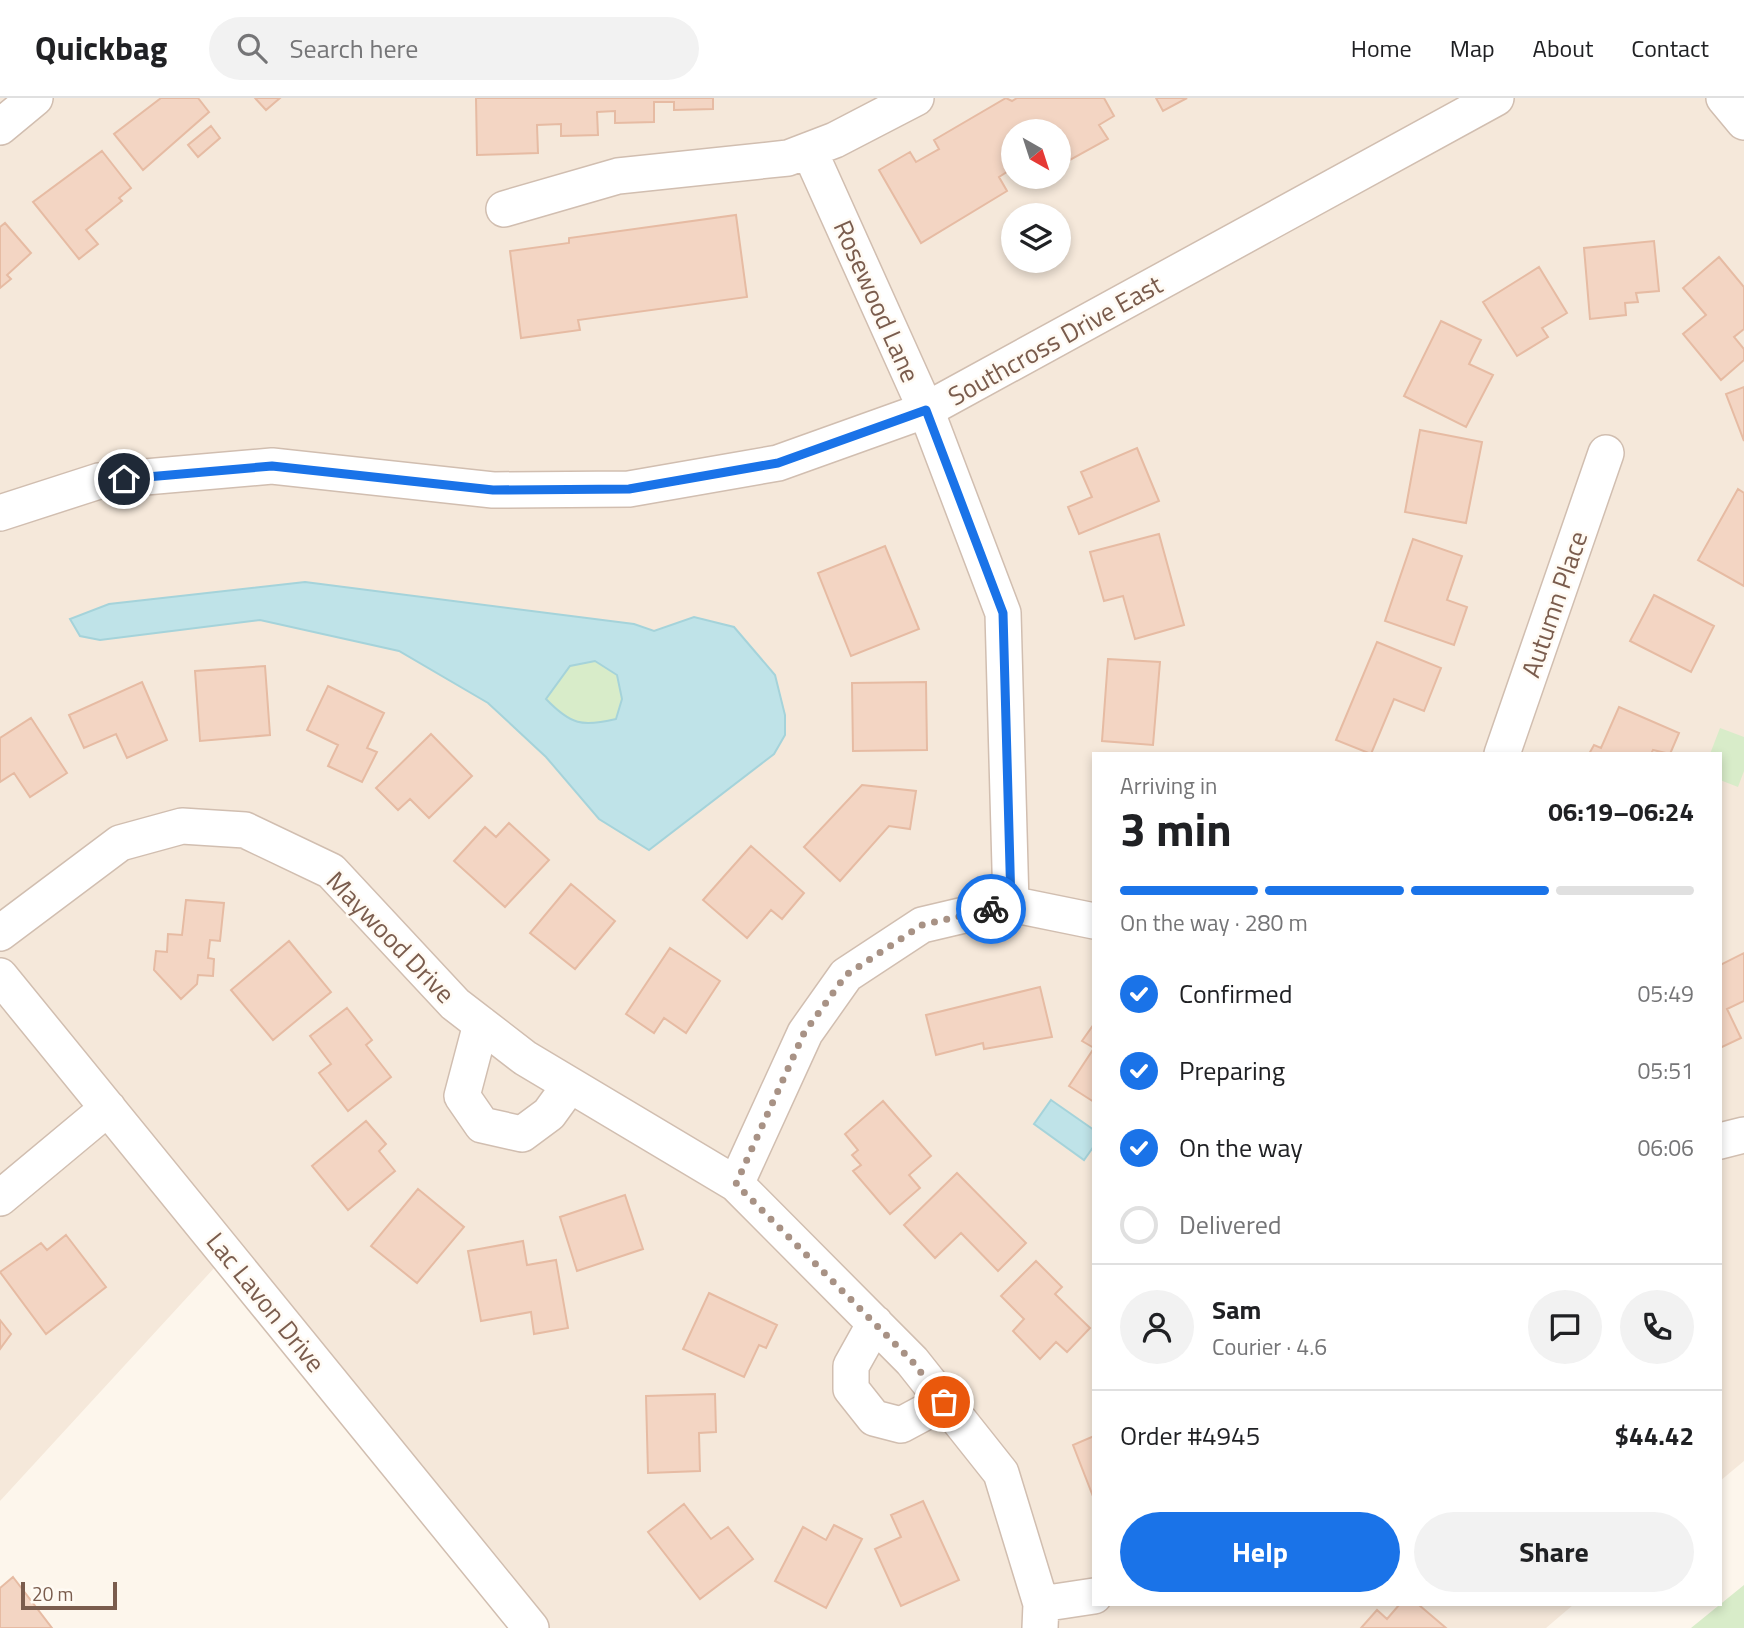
<!DOCTYPE html>
<meta charset="utf-8">
<style>
body{margin:0;font-family:"Titillium Web",sans-serif;background:#f2f2f2;color:#202124;height:100vh;display:flex;flex-direction:column;font-size:26px;white-space:nowrap}
*{box-sizing:border-box;margin:0}
p{font-size:23px;color:#757577}
.icon{flex:none;width:38px;height:38px;fill:none;stroke:currentColor;stroke-width:2;stroke-linecap:round;stroke-linejoin:round}
.map{position:relative;flex:1;overflow:hidden}
.details{position:absolute;left:1092px;top:654px;width:630px;height:854px;display:flex;flex-direction:column;background:#fff;border-radius:0px;box-shadow:0 4px 10px #0003}
.details>*{flex:none}
.needle{width:46px;rotate:141deg}
.buttons{position:absolute;left:1001px;top:21px;display:grid;gap:14px}
.buttons a{display:grid;place-items:center;width:70px;height:70px;border-radius:50%;background:#fff;box-shadow:0 4px 10px #0003;font-size:35px}
.scale{position:absolute;left:21px;bottom:18px;width:96px;box-sizing:border-box;padding-left:7px;border:4px solid #7a5c4d;border-top:0;font-size:19px;line-height:24px;white-space:nowrap;color:#7a5c4d;-webkit-text-stroke:5px #fffaf3;paint-order:stroke}
.pin{position:absolute;display:grid;place-items:center;width:60px;height:60px;color:#fff;margin:-30px;border:4px solid #fff;border-radius:50%;box-shadow:0 2px 7px #0007}
.courier{position:absolute;display:grid;place-items:center;width:70px;height:70px;margin:-35px;border:5px solid #1a73e8;border-radius:50%;background:#fff;color:#222;box-shadow:0 2px 9px #0007}
.overview em{font-style:normal;font-weight:700}
.overview div{display:flex;flex-direction:column-reverse}
.overview{display:flex;align-items:center;justify-content:space-between;height:119px;padding:0 28px}
h1{font-size:46px;font-weight:700;line-height:52px}
.bar{display:grid;grid-template-columns:repeat(4,1fr);gap:10px 7px;align-content:center;height:84px;padding:0 28px}
.bar i{height:9px;border-radius:5px;background:#e0e0e0}
.bar .current{background:#1a73e8}
.bar p{grid-column:span 4}
.line{display:flex;align-items:center;gap:18px;padding:0 28px;border-top:2px solid #e0e0e0}
.line div{flex:1}
.round{display:grid;place-items:center;flex:none;width:74px;height:74px;border-radius:37px;background:#f2f2f2}
ol{padding:0 28px;list-style:none}
li{display:flex;align-items:center;gap:21px;height:77px}
li p{margin-inline-start:auto}
li .icon{padding:7px;border-radius:50%;background:#1a73e8;color:#fff;stroke-width:4}
li:last-child{color:#757577}
li i{width:38px;height:38px;border:4px solid #e0e0e0;border-radius:50%}
.primary-button{display:flex;gap:14px;margin-top:auto;padding:14px 28px}
.primary-button a{flex:1;height:80px;border-radius:42px;background:#1a73e8;color:#fff;font-size:28px;font-weight:700;line-height:80px;text-align:center}
.primary-button a+a{background:#f2f2f2;color:#202124}
header{display:flex;align-items:center;gap:42px;box-sizing:border-box;height:98px;padding:0 35px;background:#fff;border-bottom:2px solid #e0e0e0}
header strong{font-size:33px}
nav{display:flex;gap:38px;margin-inline-start:auto;font-size:24px}
.search{width:490px;height:63px;background:#f2f2f2;display:flex;align-items:center;gap:18px;box-sizing:border-box;padding:0 24px;border-radius:38px;color:#757577;font-size:26px}
.map>svg:first-child{display:block}
</style>
<header>
<strong>Quickbag</strong>
<div class="search"><svg class="icon" aria-label="search" viewBox="0 0 24 24"><circle cx="10" cy="10" r="6"/><path d="M15 15l6 6"/></svg>Search here</div>
<nav><a>Home</a><a>Map</a><a>About</a><a>Contact</a></nav>
</header>
<div class="map">
<svg width="1744" height="1530" viewBox="0 0 1744 1530">
<rect width="100%" height="100%" fill="#fdf6ec"/>
<!-- residential -->
<path fill="#f5e8da" fill-rule="evenodd" d="M0,0H1744V1363L1720,1383V656H1094V1507H1573L1546,1530H531L227,1156L0,1403ZM1013,33H1059V79H1013ZM1013,117H1059V163H1013Z"/>
<!-- green -->
<path fill="#d8ecc9" d="M595,563L618,576L622,601L617,621C581,629 572,627 546,601L570,568Z
M1720,630L1744,639V673L1738,689L1720,682V656H1710Z
M1744,1487V1530H1691Z"/>
<!-- water -->
<path fill="#bfe3e8" stroke="#a5d3da" stroke-width="2" fill-rule="evenodd" d="M305,484L634,526L654,533L694,519L734,529L775,577L785,617V637L774,656L649,752L599,721L546,659L488,605L399,553L260,522L100,542L80,538L70,521L109,506ZM595,563L617,577L622,601L616,621C582,629 571,627 546,601L570,568Z
M1051,1002L1094,1032V1048L1084,1062L1034,1026Z"/>
<!-- building -->
<path fill="#f3d5c3" stroke="#e6bba3" stroke-width="2" d="M161,0H198L209,14L143,72L114,36Z
M255,0H280L266,12Z
M476,0H713V11L674,12V4H654V24L615,25V13L597,14L598,37L561,38V26L537,27L538,55L477,57Z
M1006,0L1012,3L1017,0H1104L1114,18L1099,27L1108,41L1070,62L1061,47L1059,48V33H1013V78L1010,72L999,79L1007,93L921,145L879,72L910,54L916,64L939,51L934,42Z
M1156,0H1187L1163,13Z
M211,28L220,40L198,59L188,47Z
M102,53L131,90L119,100L122,103L86,132L98,146L79,161L33,104Z
M736,117L747,199L578,222L580,232L521,240L510,153L569,145V140Z
M5,125L31,155L7,177L11,181L0,190V129Z
M1654,143L1659,193L1636,195L1638,204L1625,205L1626,217L1590,221L1584,150Z
M1719,159L1744,189V231L1734,239L1744,251V262L1721,282L1683,236L1706,217L1683,190Z
M1539,169L1567,215L1542,230L1548,239L1517,258L1483,204Z
M1441,223L1481,242L1469,266L1493,277L1466,329L1404,298Z
M1744,289V343L1726,296Z
M1420,332L1482,344L1466,425L1405,414Z
M1137,350L1159,403L1079,436L1068,409L1092,399L1081,374Z
M1738,391L1744,395V488L1698,462Z
M1159,436L1184,527L1135,541L1123,498L1104,503L1090,454Z
M1413,441L1462,458L1447,502L1467,509L1454,547L1385,523Z
M885,448L919,531L851,558L818,475Z
M1654,497L1714,528L1691,574L1630,543Z
M1377,544L1441,570L1424,613L1394,601L1371,656L1336,642Z
M1108,561L1160,564L1153,647L1102,643Z
M265,568L270,637L200,643L195,573Z
M142,584L167,642L127,660L116,636L84,650L69,617Z
M926,584L927,652L853,653L852,585Z
M328,588L384,615L367,650L377,654L362,684L328,668L338,647L307,632Z
M1619,609L1679,635L1670,656L1653,652L1651,656H1589L1594,647L1601,650Z
M31,620L67,675L30,699L14,675L0,684V640Z
M431,636L472,678L429,720L410,701L398,712L376,690Z
M862,687L916,693L910,731L889,728L840,783L804,749Z
M509,725L549,762L505,809L454,763L485,729L496,739Z
M751,748L804,795L782,821L771,812L747,840L703,802Z
M571,786L615,823L575,871L530,835Z
M186,802L224,805L220,843L210,842L208,860L214,861L213,878L198,877L197,886L181,901L154,872L156,853L167,854L168,836L182,837Z
M289,843L331,894L273,942L231,892Z
M670,850L720,883L686,935L664,920L654,935L626,916Z
M1744,855V903L1727,911L1741,940L1720,950V867Z
M1040,889L1052,939L984,951L983,945L936,957L926,917Z
M347,910L372,942L366,947L391,979L348,1013L319,975L331,966L310,938Z
M1094,926V1004L1069,988L1094,950L1082,943Z
M883,1003L931,1058L909,1077L920,1090L890,1116L853,1073L861,1067L852,1057L858,1052L845,1036Z
M366,1023L386,1046L379,1053L395,1073L348,1112L312,1068Z
M957,1075L1026,1145L998,1173L961,1135L935,1160L904,1127Z
M418,1091L464,1129L417,1185L371,1148Z
M625,1097L643,1151L577,1173L560,1119Z
M66,1137L106,1189L46,1236L0,1174L41,1145L47,1152Z
M523,1143L527,1167L556,1162L568,1230L534,1236L531,1214L481,1223L468,1153Z
M1036,1163L1062,1189L1055,1196L1090,1230L1067,1254L1056,1244L1040,1261L1013,1233L1024,1221L1001,1198Z
M709,1195L777,1227L766,1250L759,1247L744,1279L683,1251Z
M0,1222L11,1236L0,1251Z
M715,1296L716,1334L699,1335L700,1373L648,1375L646,1298Z
M1094,1338V1401L1073,1347Z
M923,1403L959,1482L901,1508L875,1451L901,1439L891,1417Z
M684,1406L711,1441L728,1429L753,1461L700,1501L648,1434Z
M834,1427L862,1441L826,1510L775,1483L803,1429L826,1442Z
M13,1479L52,1530H0V1490Z
M1399,1507H1419L1446,1530H1361L1377,1512L1387,1521Z"/>
<g fill="none" stroke-linecap="round" stroke-linejoin="round">
<!-- minor casing -->
<g stroke="#d1beb0" stroke-width="38">
<path id="minor" d="M1724,0L1744,24
M0,29L35,0
M809,52L926,312L1003,515L1011,806
M504,111L618,78L788,60L835,42L916,0
M0,415L99,383L272,368L493,392L629,391L778,365L926,312L1496,0
M1502,656L1606,355
M0,835L120,745L182,728L245,732L331,773L455,906L525,960L736,1086L912,1263L1001,1375L1041,1506L1040,1530
M0,878L531,1530
M481,926L462,998L482,1027L522,1036L549,1016L570,987
M1720,1043L1744,1037
M736,1086L805,935L846,877L922,827L1011,806L1094,823
M0,1100L108,1010
M875,1225L851,1268V1291L874,1320L901,1327L944,1304
M1041,1506L1094,1498"/>
</g>
<!-- minor -->
<use href="#minor" stroke="#fff" stroke-width="35"/>
</g>
<g fill="none" stroke-linecap="round" stroke-linejoin="round">
<!-- done -->
<path stroke="#a89285" stroke-width="7" stroke-dasharray="0 12.6" d="M944,1304L912,1263L736,1086L804,935L846,877L922,827L991,811"/>
<!-- route -->
<path stroke="#1a73e8" stroke-width="9" d="M124,381L272,368L493,392L629,391L778,365L926,312L1003,515L1011,806L991,811"/>
</g>
<g text-anchor="middle" dominant-baseline="central" stroke-width="5" stroke-linejoin="round" paint-order="stroke">
<!-- street labels -->
<g font-size="26" fill="#7a5c4d" stroke="#fffaf3">
<text transform="translate(877 203) rotate(66)">Rosewood Lane</text>
<text transform="translate(1055 242) rotate(-29)">Southcross Drive East</text>
<text transform="translate(1554 506) rotate(-71)">Autumn Place</text>
<text transform="translate(391 839) rotate(46)">Maywood Drive</text>
<text transform="translate(266 1204) rotate(51)">Lac Lavon Drive</text>
</g>
</g>
</svg>
<div class="buttons">
<a><svg class="needle" viewBox="-14 -14 28 28"><path d="M0-13l5 13h-10z" fill="#e53935"/><path d="M0 13l5-13h-10z" fill="#757577"/></svg></a>
<a><svg class="icon" aria-label="layers" viewBox="0 0 24 24"><path d="M12 4l9 5-9 5-9-5zM3 14l9 5 9-5"/></svg></a>
</div>
<div class="scale">20 m</div>
<div class="pin" style="left:944px;top:1304px;background:#ea580c"><svg class="icon" aria-label="bag" viewBox="0 0 24 24"><path d="M5 8h14l-1 12H6zM9 8a3 3 0 0 1 6 0"/></svg></div>
<div class="pin" style="left:124px;top:381px;background:#1f2937"><svg class="icon" aria-label="home" viewBox="0 0 24 24"><path d="M3 11l9-7 9 7M6 9v11h12V9"/></svg></div>
<div class="courier" style="left:991px;top:811px"><svg class="icon" aria-label="bike" viewBox="0 0 24 24"><circle cx="6" cy="16" r="4"/><circle cx="18" cy="16" r="4"/><path d="M6 16l4-8h5l3 8M10 8l3 8H6M13 5h3"/></svg></div>
<section class="details">
<div class="overview"><div><h1>3 min</h1><p>Arriving in</p></div><em>06:19–06:24</em></div>
<div class="bar"><i class="current"></i><i class="current"></i><i class="current"></i><i></i><p>On the way · 280 m</p></div>
<ol>
<li><svg class="icon" aria-label="check" viewBox="0 0 24 24"><path d="M5 12l5 5 9-10"/></svg>Confirmed<p>05:49</p></li>
<li><svg class="icon" aria-label="check" viewBox="0 0 24 24"><path d="M5 12l5 5 9-10"/></svg>Preparing<p>05:51</p></li>
<li><svg class="icon" aria-label="check" viewBox="0 0 24 24"><path d="M5 12l5 5 9-10"/></svg>On the way<p>06:06</p></li>
<li><i></i>Delivered</li>
</ol>
<div class="line" style="height:126px"><a class="round"><svg class="icon" aria-label="person" viewBox="0 0 24 24"><circle cx="12" cy="8" r="4"/><path d="M4 21q1-7 8-7t8 7"/></svg></a><div><b>Sam</b><p>Courier · 4.6</p></div><a class="round"><svg class="icon" aria-label="chat" viewBox="0 0 24 24"><path d="M4 5h16v11H9l-5 4z"/></svg></a><a class="round"><svg class="icon" aria-label="phone" viewBox="0 0 24 24"><path d="M5 4h4l2 5-3 2q2 4 5 5l2-3 5 2v4C11 20 4 13 5 4z"/></svg></a></div>
<div class="line" style="height:91px"><div>Order #4945</div><b>$44.42</b></div>
<div class="primary-button"><a>Help</a><a>Share</a></div>
</section>
</div>
